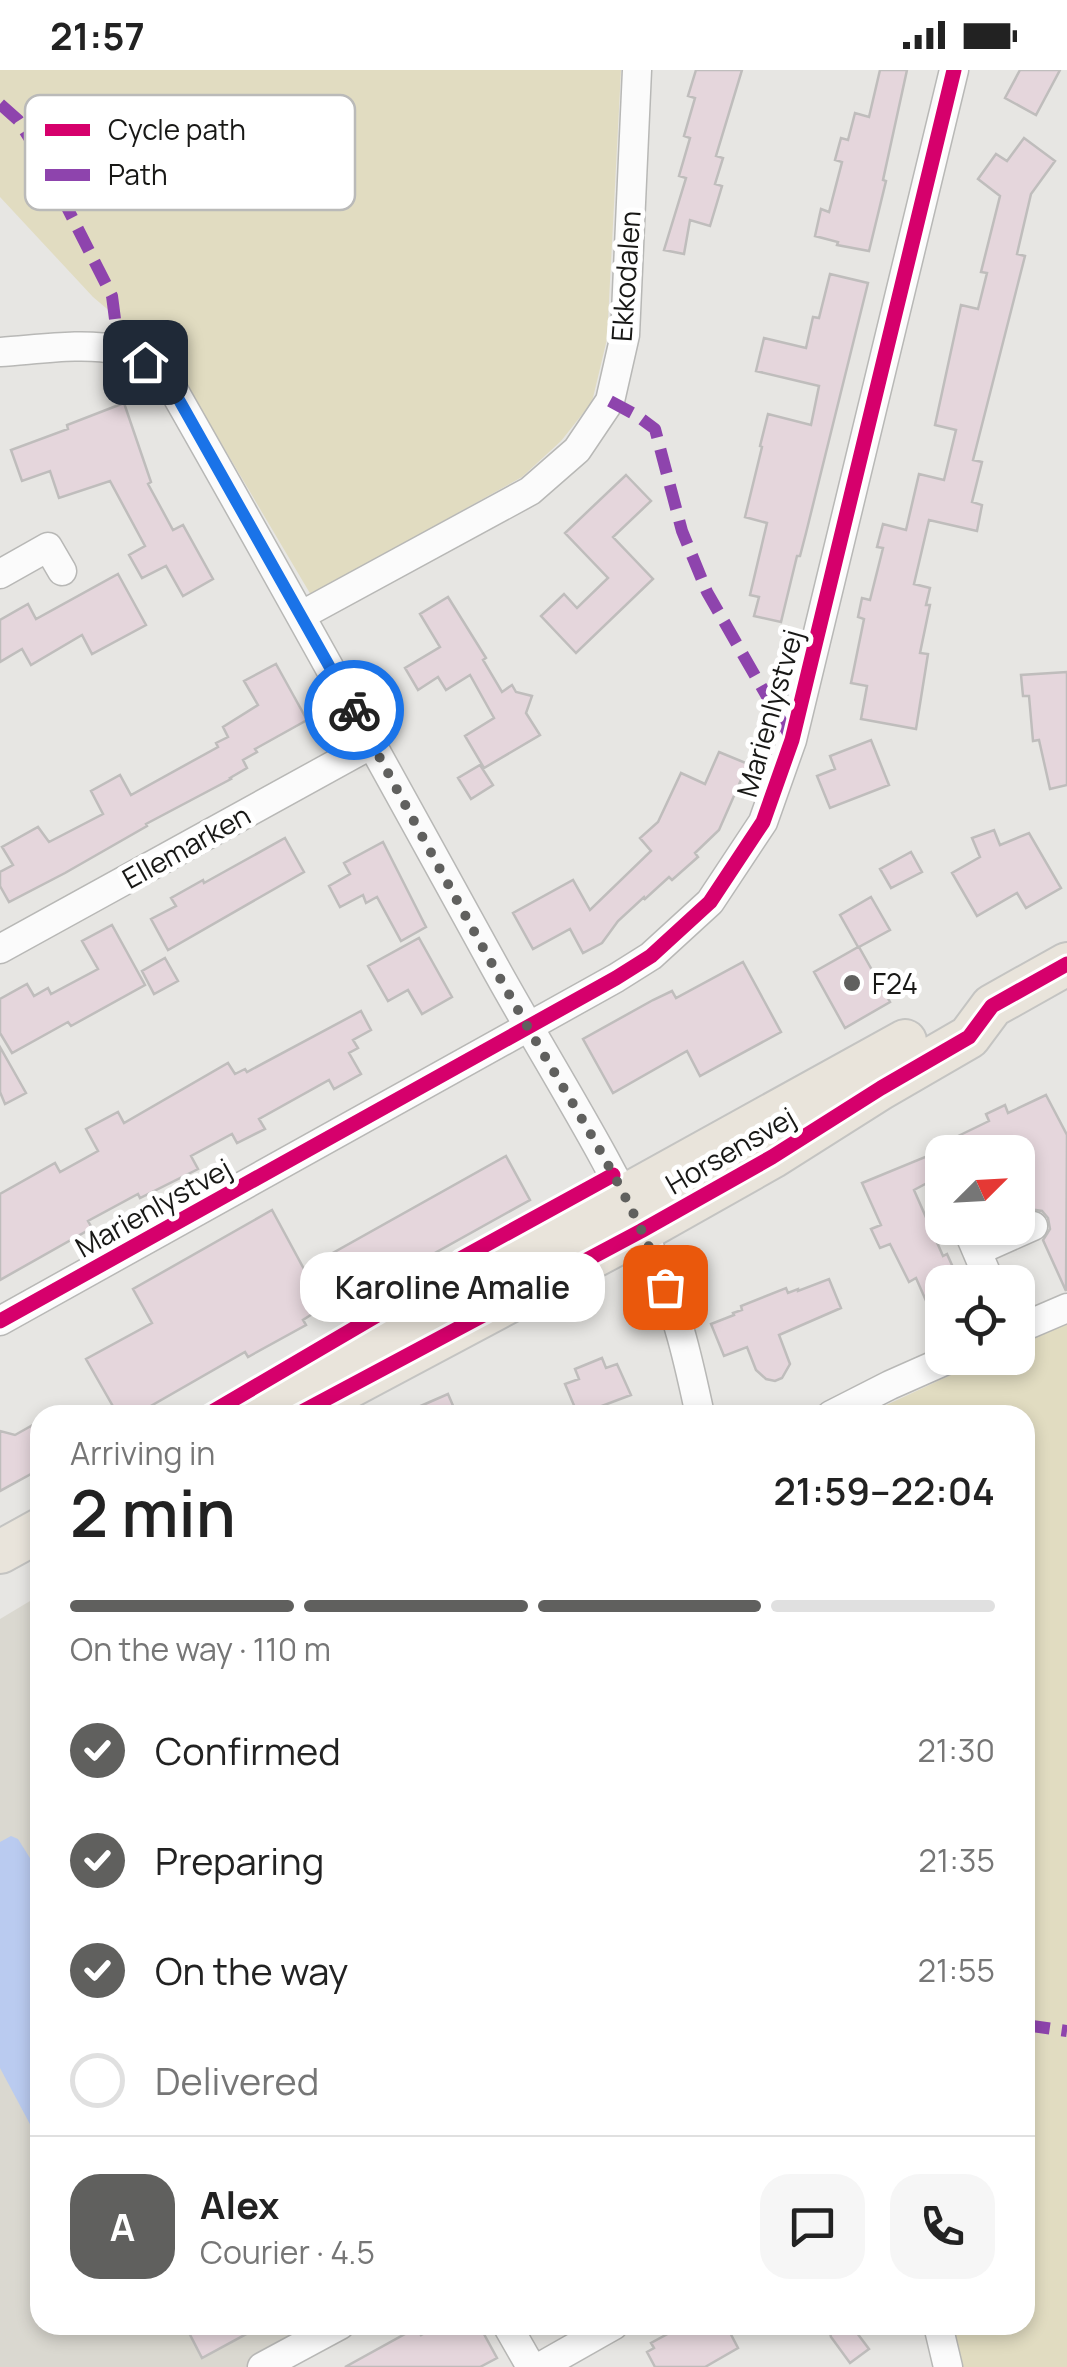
<!DOCTYPE html>
<meta charset="utf-8">
<style>
body{margin:0;font-family:Manrope,sans-serif;background:#f6f6f6;color:#222;height:100vh;display:flex;flex-direction:column;font-size:38px;white-space:nowrap}
*{box-sizing:border-box;margin:0}
p{font-size:32px;color:#767676}
.icon{flex:none;width:55px;height:55px;fill:none;stroke:currentColor;stroke-width:2;stroke-linecap:round;stroke-linejoin:round}
.map{position:relative;flex:1;overflow:hidden}
.side{position:absolute;left:30px;top:1335px;width:1005px;height:930px;display:flex;flex-direction:column;background:#fff;border-radius:30px;box-shadow:0 5px 15px #0003}
.side>*{flex:none}
.needle{width:65px;rotate:66deg}
.controls{position:absolute;left:925px;top:1065px;display:grid;gap:20px}
.controls a{display:grid;place-items:center;width:110px;height:110px;border-radius:20px;background:#fff;box-shadow:0 5px 15px #0003;font-size:50px}
.pin{position:absolute;display:grid;place-items:center;width:85px;height:85px;color:#fff;margin:-42px;border-radius:20px;box-shadow:0 5px 15px #0006}
.courier{position:absolute;display:grid;place-items:center;width:100px;height:100px;margin:-50px;border:8px solid #1a73e8;border-radius:50%;background:#fff;color:#222;box-shadow:0 2px 12px #0007}
.bubble{position:absolute;height:70px;border-radius:30px;background:#fff;box-shadow:0 5px 15px #0003;font-size:32px;font-weight:600;line-height:70px;text-align:center}
.head em{font-style:normal;font-weight:600}
.head div{display:flex;flex-direction:column-reverse}
.head{display:flex;align-items:center;justify-content:space-between;height:170px;padding:0 40px}
h1{font-size:65px;font-weight:600;line-height:75px}
.bar{display:grid;grid-template-columns:repeat(4,1fr);gap:15px 10px;align-content:center;height:120px;padding:0 40px}
.bar i{height:12px;border-radius:8px;background:#e0e0e0}
.bar .on{background:#60605e}
.bar p{grid-column:span 4}
.line{display:flex;align-items:center;gap:25px;padding:0 40px;border-top:2px solid #e0e0e0}
.line div{flex:1}
.round{display:grid;place-items:center;flex:none;width:105px;height:105px;border-radius:30px;background:#f6f6f6}
ol{padding:0 40px;list-style:none}
li{display:flex;align-items:center;gap:30px;height:110px}
li p{margin-inline-start:auto}
li .icon{padding:10px;border-radius:50%;background:#60605e;color:#fff;stroke-width:4}
li:last-child{color:#767676}
li i{width:55px;height:55px;border:5px solid #e0e0e0;border-radius:50%}
.status{display:flex;justify-content:space-between;align-items:center;height:70px;padding:0 50px;background:#fff;direction:ltr}
.status svg{height:28px;fill:currentColor}
.map>svg:first-child{display:block}
</style>
<div class="status"><b>21:57</b><svg viewBox="0 0 49 12"><path d="M0 12V9h3v3zM5 12V6h3v6zM10 12V3h3v9zM15 12V0h3v12zM26 1h20v11H26zM47 4h2v5h-2z"/></svg></div>
<div class="map">
<svg width="1067" height="2297" viewBox="0 0 1067 2297">
<rect width="100%" height="100%" fill="#e7e6e3"/>
<!-- built -->
<path fill="#dad8d0" d="M40,1525V2255H321L246,2297H0V1549Z"/>
<!-- green -->
<path fill="#e1dcc1" d="M0,0H621L607,269L592,332L561,371L522,407L311,525L176,297L93,227L0,127Z
M1067,1250V2297H956L946,2255H1025V1345H865L987,1288H1018V1273Z"/>
<!-- water -->
<path fill="#bacbf0" d="M11,1766L18,1769L40,1804V2073L0,1998V1772Z"/>
<!-- building -->
<path fill="#e5d6dc" stroke="#bfbdbc" stroke-width="2.5" d="M696,0H742L716,86L723,88L715,114L722,116L710,156L690,150L684,184L664,180L686,108L679,106L690,68L684,66L695,28L688,26Z
M880,0H907L883,110L886,111L869,181L837,175L838,172L815,166L821,139L829,142L842,92L835,90L841,68L848,70L855,43L869,47Z
M1020,0H1060L1036,45L1005,28Z
M1024,68L1055,91L1031,124L1017,184L1025,186L973,390L982,392L972,432L982,435L977,461L929,450L914,514L930,518L926,535H930L920,583L928,584L916,659L861,649L867,616L851,613L864,549L858,547L862,528L870,530L883,478L877,477L883,454L906,460L919,404L944,410L956,360L935,355L961,235L978,239L987,203L981,202L1000,126L978,109L996,84L1007,91Z
M830,204L868,213L806,463L800,486H797L781,552L754,546L759,527L750,525L767,453L745,447L762,377L760,376L768,344L811,355L819,316L756,301L764,268L806,278L813,247L819,248Z
M124,333L151,412L148,414L173,460L183,455L213,509L183,526L166,496L142,508L129,485L145,476L110,411L59,428L50,401L22,411L11,380L68,359L67,355Z
M626,405L651,431L613,467L653,509L576,583L541,546L564,524L577,538L608,508L565,463Z
M118,504L146,555L92,584L82,565L31,595L22,579L0,592V550L28,534L36,549Z
M448,527L486,588L483,590L502,622L512,615L516,622L532,626L526,643L540,665L484,698L465,666L494,648L470,605L446,620L438,607L418,620L405,598L440,577L420,544Z
M276,594L307,650L255,679L257,682L243,690L247,698L230,708L231,709L146,754L147,756L65,803L9,832L0,816V802L13,795L2,777L38,757L49,772L103,744L91,721L120,705L131,725L218,677L216,673L228,667L223,657L258,635L244,611Z
M1067,602V715L1050,719L1039,670L1033,671L1029,626H1023L1021,605Z
M871,670L889,715L830,738L817,706L835,699L830,686Z
M719,682L748,694L719,760L695,783L698,787L672,810L669,807L645,829L644,827L618,851L602,873L583,883L570,859L533,879L513,843L573,810L590,840L651,781L640,768L658,752L681,703L705,714Z
M480,695L493,715L471,729L458,708Z
M994,760L1000,775L1029,763L1061,818L1026,838L1017,823L977,846L952,803L980,787L972,768Z
M285,768L304,802L168,880L151,849L176,836L171,828L203,810L204,813Z
M383,772L426,857L401,871L377,827L366,833L363,825L340,837L329,816L350,804L344,793Z
M911,782L922,802L891,818L880,799Z
M871,827L890,860L859,877L890,932L845,958L814,902L858,877L840,845Z
M112,855L145,915L71,956L68,952L12,983L0,963V929L27,914L34,926L48,918L51,924L98,899L82,871Z
M419,868L452,927L422,944L408,920L388,931L368,896Z
M165,888L178,911L154,924L142,901Z
M743,892L781,962L700,1006L687,981L613,1023L583,969L653,930L672,921L676,928Z
M361,941L371,960L353,970L358,978L349,983L361,1004L334,1019L329,1010L259,1049L265,1059L237,1073L232,1064L191,1086L198,1099L140,1128L138,1124L88,1151L92,1158L0,1210V1124L55,1093L60,1102L98,1081L86,1059L118,1042L124,1053L228,993L235,1004L245,999L247,1002Z
M0,977L26,1023L5,1034L0,1022Z
M1046,1025L1067,1065L1066,1221L1043,1170L1050,1159L1048,1148L1042,1141L1029,1139L1025,1129L1018,1132V1082H958L952,1069L989,1051L986,1044L1005,1035L1008,1043Z
M942,1080V1105L914,1120L943,1186L947,1184L956,1204L942,1210V1267L916,1208L909,1212L890,1174L880,1178L871,1159L881,1155L862,1113Z
M506,1086L530,1130L354,1228L351,1223L317,1241L303,1250L306,1255L248,1287L245,1282L135,1345H118L86,1289L152,1253L133,1219L272,1140L304,1199Z
M829,1209L841,1238L779,1265L790,1294L782,1308L775,1311L766,1309L756,1300L747,1277L724,1286L711,1254L734,1245L733,1243L742,1240L741,1236L786,1218L788,1223L798,1219V1221Z
M602,1288L606,1298L617,1294L631,1325L578,1345L565,1314L579,1309L575,1299Z
M448,1324L457,1345H400Z
M40,1351V1399L0,1421V1361L15,1365Z
M185,2255H263L202,2288Z
M438,2255H479L497,2288L480,2297H345L416,2258L421,2265Z
M684,2255H726L738,2278L705,2297H655L647,2282L654,2278L651,2273Z
M842,2255H851L869,2279L850,2293L831,2267L830,2263Z"/>
<g fill="none" stroke-linecap="round" stroke-linejoin="round">
<!-- street casing -->
<g stroke="#b8b8b6" stroke-width="31">
<path id="street" d="M0,282C35,280 84,272 118,280C142,286 160,303 174,321C282,510 387,701 492,892C547,992 610,1088 656,1192C677,1241 689,1293 700,1345
M0,504L48,477L62,501
M302,545L530,421L577,380L610,331L625,265L637,0
M0,879L372,674
M967,1158L990,1212
M977,1181L1033,1156
M0,1251L616,908L651,886L710,832L763,752L792,670L954,0
M1018,1259L1067,1238
M831,1345L890,1315L951,1288
M507,2255L531,2297
M938,2255L948,2297
M262,2297L340,2255
M540,2297L614,2255"/>
</g>
<!-- primary casing -->
<g stroke="#c4c4c2" stroke-width="46">
<path id="primary" d="M238,1345L408,1246L905,971
M296,1345L641,1161L772,1087L881,1018L969,967L992,936L1067,894
M0,1482L40,1460"/>
</g>
<!-- street -->
<use href="#street" stroke="#fbfbfb" stroke-width="28"/>
<!-- primary -->
<use href="#primary" stroke="#e9e4db" stroke-width="42"/>
<!-- quiet -->
<path stroke="#8e44ad" stroke-width="12" stroke-dasharray="25 12" stroke-linecap="butt" d="M0,34L18,50L43,90L112,226L119,280
M610,331L636,345L655,359L682,461L707,522L792,670
M1025,1955L1067,1961"/>
<!-- cycleway casing -->
<g stroke="#fff" stroke-width="21">
<path id="cycleway" d="M0,1251L616,908L651,886L710,832L763,752L792,670L954,0
M207,1345L437,1210L460,1189L613,1105
M296,1345L641,1161L772,1087L881,1018L969,967L992,936L1067,894"/>
</g>
<!-- cycleway -->
<use href="#cycleway" stroke="#d6006c" stroke-width="15"/>
</g>
<g fill="none" stroke-linecap="round" stroke-linejoin="round">
<!-- done -->
<path stroke="#60605e" stroke-width="10" stroke-dasharray="0 18" d="M354,640C412,747 469,855 530,961C578,1044 632,1126 665,1217"/>
<!-- route -->
<path stroke="#1a73e8" stroke-width="12" d="M145,292L162,306L174,321L354,640"/>
</g>
<!-- markers -->
<circle fill="#60605e" stroke="#fff" stroke-width="4" cx="852" cy="913" r="10"/>
<g text-anchor="middle" dominant-baseline="central" stroke-width="10" stroke-linejoin="round" paint-order="stroke">
<!-- street labels -->
<g font-size="28" fill="#181816" stroke="#fff">
<text transform="translate(625 206) rotate(-86)">Ekkodalen</text>
<text transform="translate(769 643) rotate(-74)">Marienlystvej</text>
<text transform="translate(186 776) rotate(-29)">Ellemarken</text>
<text transform="translate(730 1080) rotate(-30)">Horsensvej</text>
<text transform="translate(153 1137) rotate(-29)">Marienlystvej</text>
</g>
<!-- poi labels -->
<g font-size="28" fill="#181816" stroke="#fff" text-anchor="start">
<text x="872" y="913">F24</text>
</g>
</g>
<!-- legend -->
<rect x="25" y="25" width="330" height="115" rx="15" fill="#fff" stroke="#babab9" stroke-width="2.5"/>
<rect x="45" y="54" width="45" height="12" fill="#d6006c"/>
<rect x="45" y="99" width="45" height="12" fill="#8e44ad"/>
<g font-size="28" fill="#181816">
<text x="108" y="70">Cycle path</text>
<text x="108" y="115">Path</text>
</g>
</svg>
<div class="controls">
<a><svg class="needle" viewBox="-14 -14 28 28"><path d="M0-13l5 13h-10z" fill="#e53935"/><path d="M0 13l5-13h-10z" fill="#767676"/></svg></a>
<a><svg class="icon" aria-label="locate" viewBox="0 0 24 24"><circle cx="12" cy="12" r="6"/><path d="M12 2v4M12 18v4M2 12h4M18 12h4"/></svg></a>
</div>
<div class="pin" style="left:665px;top:1217px;background:#ea580c"><svg class="icon" aria-label="bag" viewBox="0 0 24 24"><path d="M5 8h14l-1 12H6zM9 8a3 3 0 0 1 6 0"/></svg></div>
<div class="pin" style="left:145px;top:292px;background:#1f2937"><svg class="icon" aria-label="home" viewBox="0 0 24 24"><path d="M3 11l9-7 9 7M6 9v11h12V9"/></svg></div>
<div class="courier" style="left:354px;top:640px"><svg class="icon" aria-label="bike" viewBox="0 0 24 24"><circle cx="6" cy="16" r="4"/><circle cx="18" cy="16" r="4"/><path d="M6 16l4-8h5l3 8M10 8l3 8H6M13 5h3"/></svg></div>
<div class="bubble" style="left:300px;top:1182px;width:305px">Karoline Amalie</div>
<section class="side">
<div class="head"><div><h1>2 min</h1><p>Arriving in</p></div><em>21:59–22:04</em></div>
<div class="bar"><i class="on"></i><i class="on"></i><i class="on"></i><i></i><p>On the way · 110 m</p></div>
<ol>
<li><svg class="icon" aria-label="check" viewBox="0 0 24 24"><path d="M5 12l5 5 9-10"/></svg>Confirmed<p>21:30</p></li>
<li><svg class="icon" aria-label="check" viewBox="0 0 24 24"><path d="M5 12l5 5 9-10"/></svg>Preparing<p>21:35</p></li>
<li><svg class="icon" aria-label="check" viewBox="0 0 24 24"><path d="M5 12l5 5 9-10"/></svg>On the way<p>21:55</p></li>
<li><i></i>Delivered</li>
</ol>
<div class="line" style="height:180px"><b class="round" style="background:#60605e;color:#fff">A</b><div><b>Alex</b><p>Courier · 4.5</p></div><a class="round"><svg class="icon" aria-label="chat" viewBox="0 0 24 24"><path d="M4 5h16v11H9l-5 4z"/></svg></a><a class="round"><svg class="icon" aria-label="phone" viewBox="0 0 24 24"><path d="M5 4h4l2 5-3 2q2 4 5 5l2-3 5 2v4C11 20 4 13 5 4z"/></svg></a></div>
</section>
</div>
